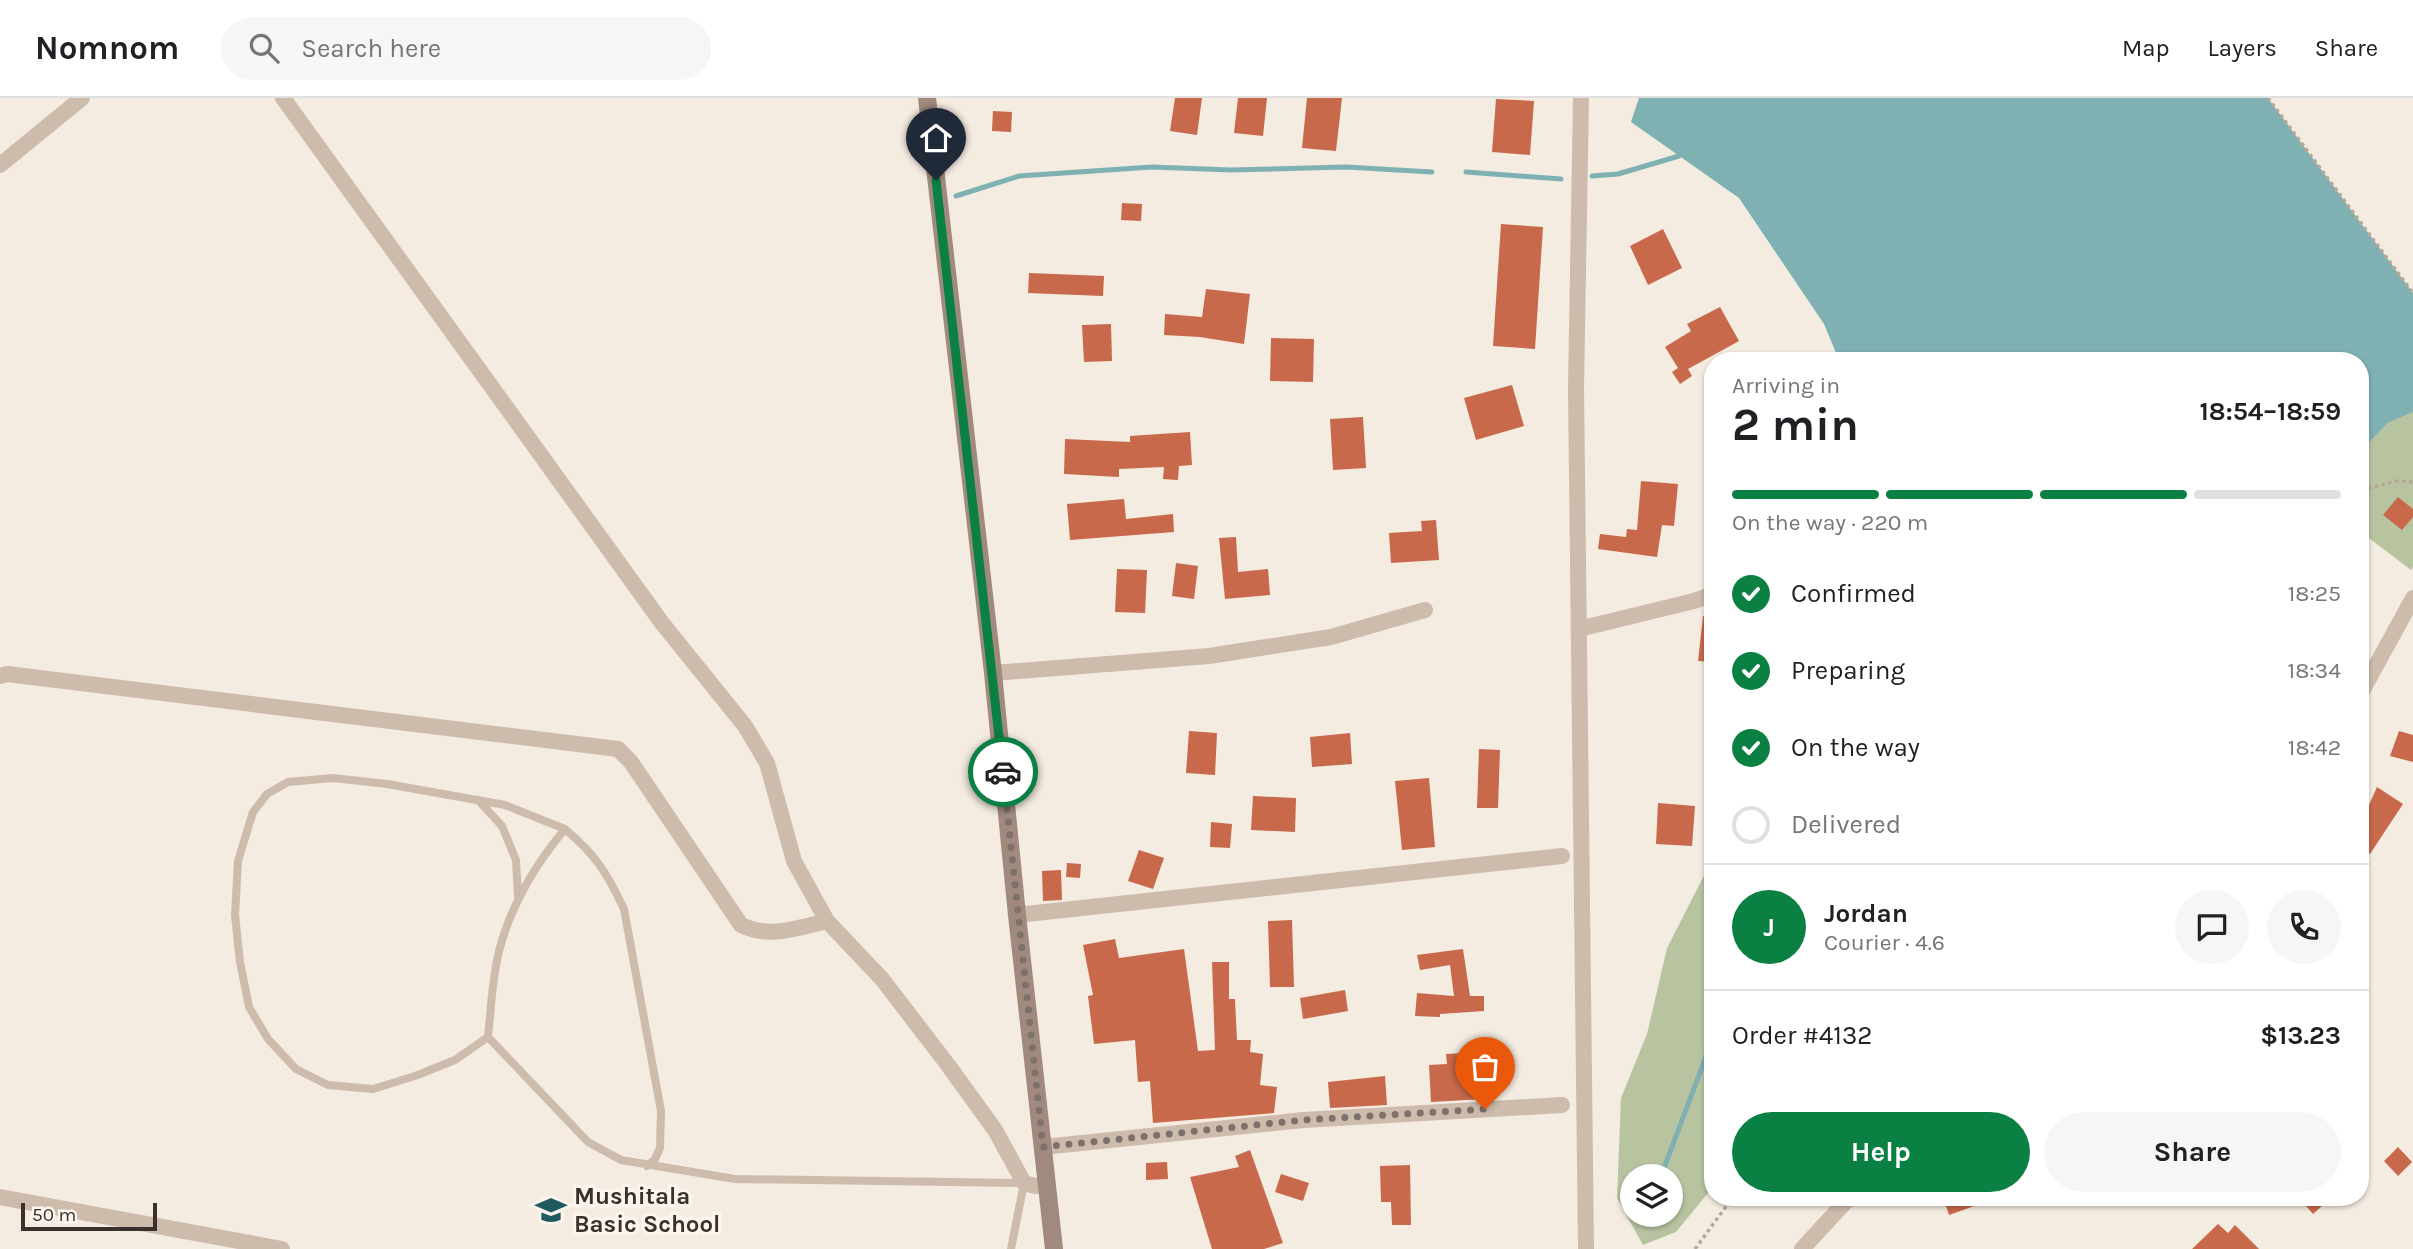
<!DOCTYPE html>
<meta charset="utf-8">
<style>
body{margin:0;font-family:Karla,sans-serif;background:#f6f6f6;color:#202124;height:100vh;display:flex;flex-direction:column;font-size:26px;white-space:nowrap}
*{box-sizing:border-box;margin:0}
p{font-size:23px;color:#757577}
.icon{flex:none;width:38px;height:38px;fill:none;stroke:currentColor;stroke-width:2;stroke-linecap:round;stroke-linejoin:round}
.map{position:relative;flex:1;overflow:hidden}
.details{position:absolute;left:1704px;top:254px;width:665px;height:854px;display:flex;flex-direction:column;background:#fff;border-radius:28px;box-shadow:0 2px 5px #0004}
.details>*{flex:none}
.tools{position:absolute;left:1620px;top:1066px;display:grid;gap:14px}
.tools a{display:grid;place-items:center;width:63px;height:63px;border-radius:50%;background:#fff;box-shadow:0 2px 5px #0004;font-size:35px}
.scale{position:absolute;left:21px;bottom:18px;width:136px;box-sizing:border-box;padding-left:7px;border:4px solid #3b302b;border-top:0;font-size:19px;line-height:24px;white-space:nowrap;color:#3b302b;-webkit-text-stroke:5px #fbf5ee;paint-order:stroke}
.pin{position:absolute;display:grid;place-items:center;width:60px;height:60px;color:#fff;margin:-72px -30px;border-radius:50% 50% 50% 0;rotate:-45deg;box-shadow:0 0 7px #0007}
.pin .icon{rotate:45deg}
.courier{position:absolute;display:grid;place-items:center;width:70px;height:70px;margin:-35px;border:5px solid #0b8043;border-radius:50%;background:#fff;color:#222;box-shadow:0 2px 9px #0007}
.overview em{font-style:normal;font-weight:700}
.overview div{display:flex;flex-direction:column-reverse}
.overview{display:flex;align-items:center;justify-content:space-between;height:119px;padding:0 28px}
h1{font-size:46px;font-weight:700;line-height:52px}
.bar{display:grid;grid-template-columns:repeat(4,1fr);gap:10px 7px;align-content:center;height:84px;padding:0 28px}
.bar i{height:9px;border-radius:5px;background:#e0e0e0}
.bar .on{background:#0b8043}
.bar p{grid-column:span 4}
.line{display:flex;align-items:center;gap:18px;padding:0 28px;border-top:2px solid #e0e0e0}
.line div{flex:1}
.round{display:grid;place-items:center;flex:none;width:74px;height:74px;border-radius:37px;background:#f6f6f6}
ol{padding:0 28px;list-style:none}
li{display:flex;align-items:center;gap:21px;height:77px}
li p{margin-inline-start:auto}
li .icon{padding:7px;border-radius:50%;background:#0b8043;color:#fff;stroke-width:4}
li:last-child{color:#757577}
li i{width:38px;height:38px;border:4px solid #e0e0e0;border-radius:50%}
.action{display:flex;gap:14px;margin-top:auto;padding:14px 28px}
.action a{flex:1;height:80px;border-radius:42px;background:#0b8043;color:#fff;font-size:28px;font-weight:700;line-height:80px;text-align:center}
.action a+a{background:#f6f6f6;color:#202124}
header{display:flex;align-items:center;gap:42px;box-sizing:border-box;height:98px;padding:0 35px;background:#fff;border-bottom:2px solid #e0e0e0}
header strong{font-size:33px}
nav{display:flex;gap:38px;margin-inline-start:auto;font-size:24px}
.search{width:490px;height:63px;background:#f6f6f6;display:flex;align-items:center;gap:18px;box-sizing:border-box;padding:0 24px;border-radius:38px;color:#757577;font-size:26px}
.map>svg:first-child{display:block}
</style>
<header>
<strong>Nomnom</strong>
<div class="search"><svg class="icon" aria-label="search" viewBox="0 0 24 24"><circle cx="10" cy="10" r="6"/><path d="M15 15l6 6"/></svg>Search here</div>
<nav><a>Map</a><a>Layers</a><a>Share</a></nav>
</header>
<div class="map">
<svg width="2413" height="1151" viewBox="0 0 2413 1151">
<rect width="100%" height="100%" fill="#f4ebe1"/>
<!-- green -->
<path fill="#b8c4a0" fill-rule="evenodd" d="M2413,314V469L2411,472L2361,434V353L2388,325Z
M1713,760V1089L1676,1134L1643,1147L1617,1100L1621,1000L1647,936L1667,850ZM1633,1078H1671V1116H1633Z"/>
<!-- water -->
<path fill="#7fb0b2" d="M1639,0H2268L2413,195V314L2388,325L2361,353V262H1839L1824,226L1739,100L1631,24Z"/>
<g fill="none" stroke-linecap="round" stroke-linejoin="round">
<!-- stream -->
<path stroke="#7fb0b2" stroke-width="5" d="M1466,74L1561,81
M1592,78L1618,76L1679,58
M956,98L1019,78L1152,69L1231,72L1346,69L1432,74
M1661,1078L1713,940"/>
</g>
<!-- building -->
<path fill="#c8694b" d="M1175,0H1202L1197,37L1170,33Z
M1238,0H1267L1263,38L1234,35Z
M1307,0H1342L1336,53L1302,50Z
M1496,1L1534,3L1530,57L1492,54Z
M993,13L1012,14L1011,34L992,33Z
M1122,105L1142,106L1141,123L1121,122Z
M1501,126L1543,129L1535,251L1493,248Z
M1663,131L1682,170L1648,187L1630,148Z
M1029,175L1104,178L1103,198L1028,195Z
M1206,191L1250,196L1244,246L1200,239L1164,237L1165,216L1202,219Z
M1720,209L1739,243L1688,271L1692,278L1680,286L1672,274L1678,270L1665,249L1691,233L1687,226Z
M1111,226L1112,263L1084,264L1082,227Z
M1271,240L1314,241L1313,284L1270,283Z
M1512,287L1524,328L1476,342L1464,300Z
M1363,319L1366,370L1333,372L1330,321Z
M1190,334L1192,367L1179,368L1178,382L1163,381L1164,369L1119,371V379L1064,376L1065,341L1130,344V338Z
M1641,383L1678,386L1674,428L1662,427L1657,459L1598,451L1600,436L1626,439L1627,431L1637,432Z
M2398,399L2413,411V419L2402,432L2383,417Z
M1124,401L1126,421L1173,416L1174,434L1070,442L1067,406Z
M1436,422L1439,462L1391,465L1389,435L1422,433L1421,423Z
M1236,439L1238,474L1268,471L1270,497L1225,501L1219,440Z
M1176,465L1198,468L1194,501L1172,498Z
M1117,471L1147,472L1145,515L1115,514Z
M1703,518L1713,519V564L1698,563Z
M1189,633L1217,635L1215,677L1186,675Z
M2399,633L2413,637V664L2390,658Z
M1350,635L1352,666L1312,669L1310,639Z
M1479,651L1500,652L1498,710H1477Z
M1429,680L1435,749L1402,752L1395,683Z
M2377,689L2403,706L2370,756L2361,750V725Z
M1253,698L1296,700L1295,734L1251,732Z
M1658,705L1695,708L1692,748L1656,746Z
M1211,724L1232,726L1230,750L1210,749Z
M1139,752L1164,760L1153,791L1128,783Z
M1067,765L1081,766L1080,780L1066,779Z
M1061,772L1062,802L1043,803L1042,773Z
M1292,822L1294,889H1270L1268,823Z
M1115,841L1119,860L1184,851L1198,953L1215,952L1212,864H1229V901H1235L1237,942H1251L1250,954L1263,956L1260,987L1277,989L1274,1015L1153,1025L1150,983L1138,984L1135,942L1094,946L1088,898L1093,897L1083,847Z
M1463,851L1470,898H1484V913L1440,916V919L1415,918L1417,895L1454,898L1450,867L1420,872L1417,857Z
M1345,892L1348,913L1303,921L1300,900Z
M1464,955V964L1482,963L1484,1001L1431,1004L1429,967L1447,966L1446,956Z
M1385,978L1387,1007L1330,1010L1328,984Z
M2398,1049L2412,1064L2398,1078L2384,1063Z
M1250,1052L1283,1145L1264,1151H1212L1190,1079L1239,1069L1235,1058Z
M1167,1064L1168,1081L1146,1082V1065Z
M1410,1067L1411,1127H1392L1391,1104H1381L1380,1068Z
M1281,1076L1309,1085L1303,1103L1275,1094Z
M1943,1099H1994V1101L1949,1117Z
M2298,1099H2332L2313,1116Z
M2218,1126L2228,1135L2235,1127L2259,1151H2192Z"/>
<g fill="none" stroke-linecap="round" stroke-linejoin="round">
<!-- path -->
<path stroke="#b9a596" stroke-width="3.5" stroke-dasharray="3.5 3.5" stroke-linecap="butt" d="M2268,0L2413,195
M2361,392L2397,383L2413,384
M1695,1151L1733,1099"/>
<!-- lane -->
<path stroke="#cdbbac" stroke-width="8" d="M478,702L502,728L516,762L518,799
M488,939L455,962L415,978L373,991L328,987L296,971L268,941L249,909L240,864L235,817L238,763L253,714L267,696L288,684L333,680L387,686L505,707L565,731
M647,1068L655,1061L660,1050L661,1013L624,811C607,775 596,757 565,731C534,768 511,807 499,853C492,881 491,911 488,939L588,1044L621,1062L735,1081L1024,1085L1011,1151"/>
<!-- street -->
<path stroke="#cdbbac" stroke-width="16" d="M283,0L662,525L745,628L767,665L794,763L827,823L882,881L948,967L995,1032L1024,1085L1035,1088L1046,1087
M1581,0L1576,290L1586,1151
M0,67L82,0
M1579,531L1694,503L1713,496
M993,575L1209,558L1331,539L1425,512
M0,578L7,576L618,651L631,664L741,827C770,841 797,830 827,823
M2361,595L2413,500
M1017,817L1562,758
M1043,1049L1304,1022L1562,1007
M0,1099L282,1151
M1802,1151L1850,1099"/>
<!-- secondary -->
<path stroke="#a18a7d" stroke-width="18" d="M927,0L993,575L1017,817L1054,1151"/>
</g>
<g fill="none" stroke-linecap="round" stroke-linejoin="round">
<!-- done -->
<path stroke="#7c716b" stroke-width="7" stroke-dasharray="0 12.6" d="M1003,674L1043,1049L1304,1022L1485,1011"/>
<!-- route -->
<path stroke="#0b8043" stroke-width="9" d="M936,82L1003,674"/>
</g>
<!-- icons -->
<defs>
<g id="school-bare" transform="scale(2.415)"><path d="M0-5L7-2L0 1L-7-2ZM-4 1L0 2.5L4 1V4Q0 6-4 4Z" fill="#1f5a5e" stroke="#fbf5ee" stroke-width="2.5" paint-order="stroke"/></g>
</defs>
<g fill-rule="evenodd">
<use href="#school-bare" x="551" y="1112"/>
</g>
<g text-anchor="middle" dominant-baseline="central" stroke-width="7" stroke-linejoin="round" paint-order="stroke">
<!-- poi labels -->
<g font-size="24" font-weight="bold" fill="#3b302b" stroke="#fbf5ee" text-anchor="start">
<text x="574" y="1098">Mushitala<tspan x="574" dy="28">Basic School</tspan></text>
</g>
</g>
</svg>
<div class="tools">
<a><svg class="icon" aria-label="layers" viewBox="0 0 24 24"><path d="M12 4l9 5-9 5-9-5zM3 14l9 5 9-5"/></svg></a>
</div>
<div class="scale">50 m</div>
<div class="pin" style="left:1485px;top:1011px;background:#ea580c"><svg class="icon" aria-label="bag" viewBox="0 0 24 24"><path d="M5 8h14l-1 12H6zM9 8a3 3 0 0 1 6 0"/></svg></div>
<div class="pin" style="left:936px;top:82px;background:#1f2937"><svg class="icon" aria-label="home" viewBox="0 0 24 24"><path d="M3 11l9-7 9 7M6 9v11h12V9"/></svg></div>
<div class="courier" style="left:1003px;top:674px"><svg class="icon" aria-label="car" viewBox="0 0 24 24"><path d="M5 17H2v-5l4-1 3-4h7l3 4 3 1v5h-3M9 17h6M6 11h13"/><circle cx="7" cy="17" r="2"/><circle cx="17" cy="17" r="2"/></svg></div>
<section class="details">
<div class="overview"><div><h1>2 min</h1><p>Arriving in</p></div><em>18:54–18:59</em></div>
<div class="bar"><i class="on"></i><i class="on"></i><i class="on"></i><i></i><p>On the way · 220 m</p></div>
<ol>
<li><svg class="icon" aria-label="check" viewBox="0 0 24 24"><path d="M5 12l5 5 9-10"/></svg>Confirmed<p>18:25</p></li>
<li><svg class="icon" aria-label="check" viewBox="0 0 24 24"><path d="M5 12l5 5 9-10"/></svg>Preparing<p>18:34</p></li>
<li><svg class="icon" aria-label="check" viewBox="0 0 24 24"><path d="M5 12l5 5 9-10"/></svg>On the way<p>18:42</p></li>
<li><i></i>Delivered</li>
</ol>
<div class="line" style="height:126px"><b class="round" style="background:#0b8043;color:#fff">J</b><div><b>Jordan</b><p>Courier · 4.6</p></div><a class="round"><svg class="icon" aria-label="chat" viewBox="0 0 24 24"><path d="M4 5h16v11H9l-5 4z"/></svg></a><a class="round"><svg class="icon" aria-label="phone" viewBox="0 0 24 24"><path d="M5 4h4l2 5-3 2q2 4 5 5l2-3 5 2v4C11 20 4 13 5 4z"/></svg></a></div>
<div class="line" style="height:91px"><div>Order #4132</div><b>$13.23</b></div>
<div class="action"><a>Help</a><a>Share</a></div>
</section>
</div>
